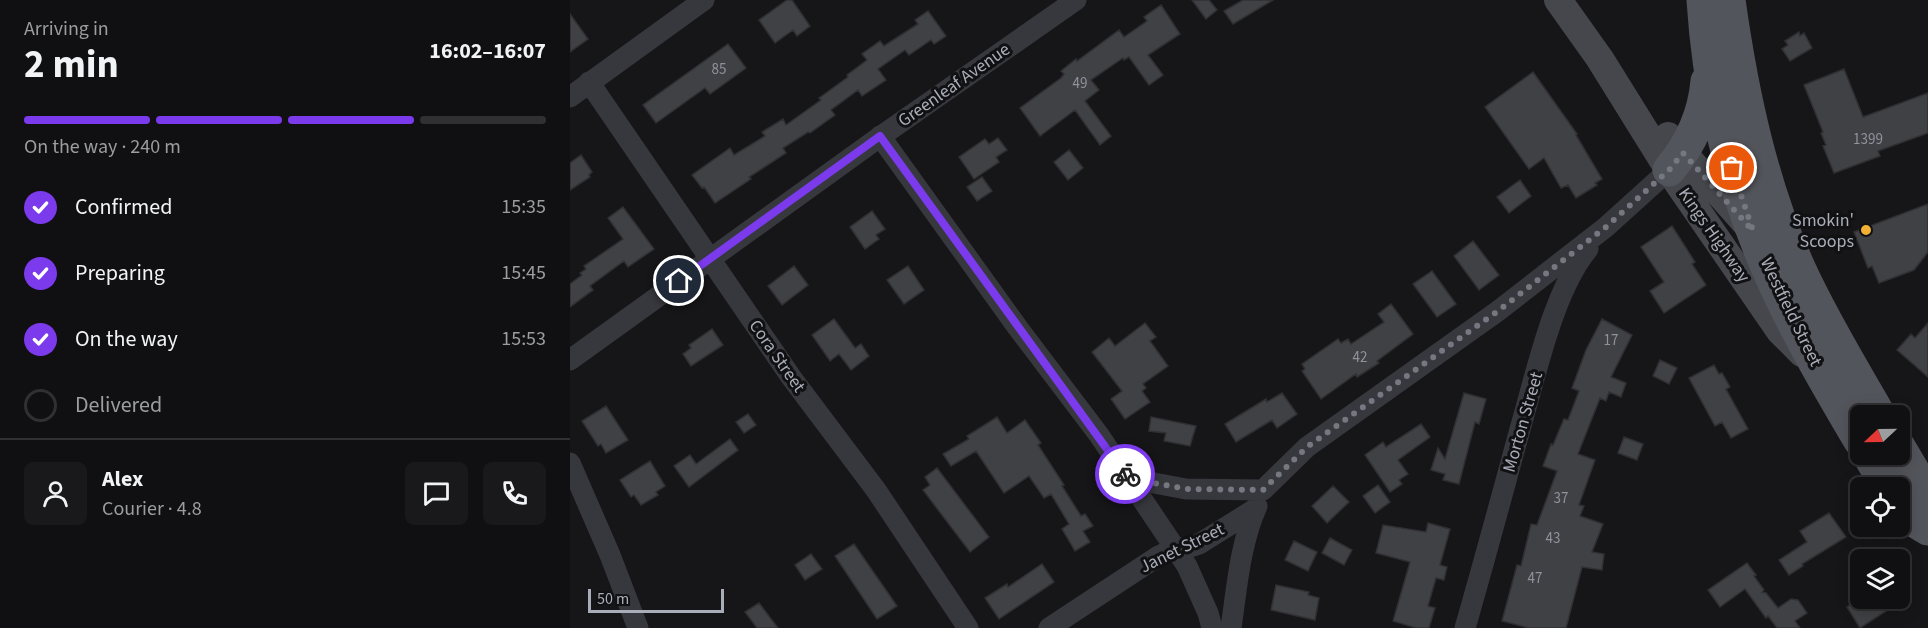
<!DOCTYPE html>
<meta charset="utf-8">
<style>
body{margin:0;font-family:"Source Sans 3",sans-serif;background:#19191b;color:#f1f3f6;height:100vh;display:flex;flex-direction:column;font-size:22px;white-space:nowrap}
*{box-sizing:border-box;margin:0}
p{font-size:20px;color:#9c9d9f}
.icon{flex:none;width:33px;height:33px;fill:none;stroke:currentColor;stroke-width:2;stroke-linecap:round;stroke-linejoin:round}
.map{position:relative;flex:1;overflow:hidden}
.sheet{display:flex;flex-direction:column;background:#101012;width:570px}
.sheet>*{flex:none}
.needle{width:39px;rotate:248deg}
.controls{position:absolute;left:1280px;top:405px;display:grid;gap:12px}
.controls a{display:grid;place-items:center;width:60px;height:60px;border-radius:9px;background:#101012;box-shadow:0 3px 15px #0003,0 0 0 2px #303032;font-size:30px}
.scale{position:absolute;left:18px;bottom:15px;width:136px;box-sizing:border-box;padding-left:6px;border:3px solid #a8adb8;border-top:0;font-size:16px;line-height:21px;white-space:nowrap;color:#a8adb8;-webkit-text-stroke:4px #111113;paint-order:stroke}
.pin{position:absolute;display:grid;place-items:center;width:51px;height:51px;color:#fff;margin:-26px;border:3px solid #fff;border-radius:50%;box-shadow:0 2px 6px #0007}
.courier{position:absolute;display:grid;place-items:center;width:60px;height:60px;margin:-30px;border:4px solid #7c3aed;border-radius:50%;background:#fff;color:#222;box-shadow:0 2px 8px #0007}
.overview em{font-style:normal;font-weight:700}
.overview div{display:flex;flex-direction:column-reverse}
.overview{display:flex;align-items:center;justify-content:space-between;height:102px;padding:0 24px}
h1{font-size:39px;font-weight:700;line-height:45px}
.bar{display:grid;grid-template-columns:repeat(4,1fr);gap:9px 6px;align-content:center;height:72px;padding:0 24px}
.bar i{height:8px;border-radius:4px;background:#303032}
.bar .active{background:#7c3aed}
.bar p{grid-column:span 4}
.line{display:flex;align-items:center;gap:15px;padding:0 24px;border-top:2px solid #303032}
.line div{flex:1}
.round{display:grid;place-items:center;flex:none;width:63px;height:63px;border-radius:9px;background:#19191b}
ol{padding:0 24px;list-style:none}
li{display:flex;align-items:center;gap:18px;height:66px}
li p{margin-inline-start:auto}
li .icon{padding:6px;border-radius:50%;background:#7c3aed;color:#fff;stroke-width:4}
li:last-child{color:#9c9d9f}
li i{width:33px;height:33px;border:3px solid #303032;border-radius:50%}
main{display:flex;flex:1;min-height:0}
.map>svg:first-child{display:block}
</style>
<main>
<section class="sheet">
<div class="overview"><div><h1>2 min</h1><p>Arriving in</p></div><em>16:02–16:07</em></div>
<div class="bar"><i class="active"></i><i class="active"></i><i class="active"></i><i></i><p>On the way · 240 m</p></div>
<ol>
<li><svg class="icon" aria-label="check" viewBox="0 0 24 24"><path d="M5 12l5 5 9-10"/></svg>Confirmed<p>15:35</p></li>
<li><svg class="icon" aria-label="check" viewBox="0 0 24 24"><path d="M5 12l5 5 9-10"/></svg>Preparing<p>15:45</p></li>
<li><svg class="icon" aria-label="check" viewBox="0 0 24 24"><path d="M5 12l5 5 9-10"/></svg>On the way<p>15:53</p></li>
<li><i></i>Delivered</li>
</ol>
<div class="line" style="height:108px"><a class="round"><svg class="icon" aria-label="person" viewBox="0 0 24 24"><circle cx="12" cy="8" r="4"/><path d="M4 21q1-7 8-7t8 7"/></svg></a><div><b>Alex</b><p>Courier · 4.8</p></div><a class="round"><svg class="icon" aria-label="chat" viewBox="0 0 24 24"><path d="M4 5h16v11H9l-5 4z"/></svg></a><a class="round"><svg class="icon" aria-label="phone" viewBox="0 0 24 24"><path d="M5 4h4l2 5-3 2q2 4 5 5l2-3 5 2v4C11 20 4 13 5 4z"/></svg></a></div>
</section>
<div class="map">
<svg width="1358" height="628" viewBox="0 0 1358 628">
<rect width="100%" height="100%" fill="#161618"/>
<!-- building -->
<path fill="#404145" stroke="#303034" stroke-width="1.5" d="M217,0H222L240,26L227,36L223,30L205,43L189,20Z
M622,0H639L647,10L636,19Z
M673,0H703L663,24L654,11Z
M591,5L610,34L578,55L593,75L579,85L559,57L554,60L553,58L521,80L529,90L515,101L541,136L530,145L505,110L470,136L450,108L491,78L494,74L491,71L506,59L507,61L549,30L554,37L577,21L574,17Z
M358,11L376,36L364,44L361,40L339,55L335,50L308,69L316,80L292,96L288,90L261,110L265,115L240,133L238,132L213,148L216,153L179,177L181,179L145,203L134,187L132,188L122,175L160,148L164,155L195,136L192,132L213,119L216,125L251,100L249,98L278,77L277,75L297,60L292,54L310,41L314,46L348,24L345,20Z
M0,14L18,39L0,52Z
M1229,32L1230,36L1234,33L1242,48L1220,61L1212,49L1218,45L1215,41Z
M158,44L176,68L140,94L135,88L86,123L73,105Z
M1274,69L1293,117L1358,93V133L1308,151L1310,156L1264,173L1253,146L1256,145L1251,133L1253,132L1234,85Z
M963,72L1007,134L1006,135L1032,179L1025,183L1027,185L1006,198L998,185L991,188L974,158L959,169L915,107Z
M428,138L437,150L426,157L429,162L404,179L389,157L415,139L419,144Z
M499,150L513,168L498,180L484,162Z
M11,155L22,172L19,175L20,177L0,190V163Z
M412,177L422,191L407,201L397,187Z
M950,180L961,196L939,213L927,197Z
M1358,204V252L1344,270L1309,283L1302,266L1298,268L1284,232Z
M53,207L84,249L58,267L54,261L20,286L23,290L0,307V284L12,275L10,273L16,269L14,266L53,239L38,218Z
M302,211L315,229L306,235L309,239L295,249L280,227Z
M1102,226L1125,262L1122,264L1136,285L1094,313L1080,291L1094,282L1071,247Z
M903,241L929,275L909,290L884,256Z
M224,266L238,285L212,305L198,286Z
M338,266L354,290L334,304L317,280Z
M862,271L886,304L867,317L843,284Z
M821,304L843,334L807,361L809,363L787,377L786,374L751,399L732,371L735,369L732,364L768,339L771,343L778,339L781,344L814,322L808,314Z
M264,319L285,348L291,344L299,356L281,370L269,354L260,361L242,335Z
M1032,319L1062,335L1041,377L1056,383L1051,397L1039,392L1036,401L1030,398L1008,454L1025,460L1009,505L1014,506L1010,516L1033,524L1022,552L1034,554L1032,570L1012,567L996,628H959L932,621L947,565L951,566L961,524L967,525L987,471L973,466L981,444L983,445L994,419L998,420L1009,391L1002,388L1016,350Z
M575,323L586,337L580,341L598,366L573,384L576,388L572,391L580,402L555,419L541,399L552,391L522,352L539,338L545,346Z
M1358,323V377L1327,350L1341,334L1345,338Z
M142,329L153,345L121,366L113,354L121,348L119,345Z
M1090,360L1107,368L1099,384L1083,376Z
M1144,365L1149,374L1152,373L1160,387L1156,389L1178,429L1161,438L1152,422L1145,426L1119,378Z
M712,393L727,414L707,428L702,420L666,442L655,424L696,399L697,402Z
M894,393L916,399L909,424L905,422L889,484L873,480L875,474L861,470L868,448L875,459Z
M36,406L58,440L36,453L31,444L28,446L12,421Z
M178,414L186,425L174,433L166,422Z
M427,417L437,433L455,420L471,443L468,445L494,485L492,486L511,516L515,514L523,526L513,531L520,542L505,551L492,529L499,524L481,494L474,498L459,476L434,493L406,451L381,466L373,454L399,439L397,436Z
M581,417L626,426L620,446L594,441L596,433L579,431Z
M851,424L860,437L828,460L838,474L829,480L832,484L820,492L795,455L813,442L816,447Z
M1054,437L1073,444L1067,460L1048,453Z
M160,439L168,450L119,487L104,466L120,455L126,464Z
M80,461L95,486L86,492L88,495L71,505L64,495L61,497L50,480Z
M367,468L419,537L400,552L353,490L360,485L355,477Z
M808,485L820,502L805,513L793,496Z
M763,486L779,502L757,523L742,506Z
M1259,513L1276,537L1232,564L1233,566L1219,575L1209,560L1237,542L1230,531Z
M858,523L880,529L870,565L877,567L874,580L866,578L858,606L865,608L859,628H846L823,621L840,562L806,553L813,525L856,532Z
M760,538L782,550L774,565L752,553Z
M724,541L747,552L738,571L715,560Z
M284,544L327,606L307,619L265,556Z
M241,554L252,569L235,580L225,565Z
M1177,563L1186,575L1184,576L1194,590L1192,592L1196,593L1208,608L1221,599L1228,600L1237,613L1225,621L1230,628H1207L1198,616L1196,618L1175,589L1150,607L1138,590Z
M472,564L484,582L429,619L415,598L437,584L438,587Z
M706,585L739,592L738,595L749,598L745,620L701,610Z
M1291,598H1336L1290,628L1277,607Z
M189,603L208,628H187L175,612Z"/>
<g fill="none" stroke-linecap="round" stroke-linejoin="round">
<!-- street -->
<path stroke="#37383d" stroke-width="21" d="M19,82L221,377L306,490L398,628
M0,97L134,0
M310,136L448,328L529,435L617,566L638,613L642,628
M0,360L304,141L506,0
M0,463L40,555L68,628
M555,474L584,483L616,489L693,490L737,447L928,311L1036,227L1099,170
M479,628L587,557L605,548H617L629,544L685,509
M661,628C667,587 670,544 687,506
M895,628C915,559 933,491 952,422C967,370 984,290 1018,249"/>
<!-- secondary -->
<path stroke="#45474d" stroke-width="28" d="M988,0L1030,59L1099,170L1210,331L1232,353
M1098,136L1179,227"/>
<!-- primary -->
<path stroke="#53555c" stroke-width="33" d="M1133,0C1139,98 1164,196 1205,285C1230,339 1260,390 1290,441
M1159,0C1172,93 1192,187 1231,272C1254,322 1283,369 1310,416
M1099,170C1121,144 1134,116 1137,81
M1329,447L1358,496
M1298,454L1318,488
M1329,506L1333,514L1358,529"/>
</g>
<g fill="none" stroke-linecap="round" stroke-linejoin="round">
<!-- done -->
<path stroke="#757880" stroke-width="6" stroke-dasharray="0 10.8" d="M555,474L584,483L616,489L693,490L737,447L928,311L1036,227L1099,170L1113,153L1183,231L1162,168"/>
<!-- route -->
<path stroke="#7c3aed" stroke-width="8" d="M109,281L310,136L555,474"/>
</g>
<!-- markers -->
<circle fill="#f2b134" stroke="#111113" stroke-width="2" cx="1296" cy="230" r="6"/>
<g text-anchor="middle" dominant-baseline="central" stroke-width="6" stroke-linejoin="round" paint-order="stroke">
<!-- number labels -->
<g font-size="15" fill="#8e929b">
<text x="149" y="69">85</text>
<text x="510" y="83">49</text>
<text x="1298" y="139">1399</text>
<text x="1041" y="340">17</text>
<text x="790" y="357">42</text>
<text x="991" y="498">37</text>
<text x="983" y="538">43</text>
<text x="965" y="578">47</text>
</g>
<!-- street labels -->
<g font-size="18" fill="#a8adb8" stroke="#111113">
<text transform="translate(384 85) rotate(-35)">Greenleaf Avenue</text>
<text transform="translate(1144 235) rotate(55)">Kings Highway</text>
<text transform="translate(1221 312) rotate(64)">Westfield Street</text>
<text transform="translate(207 356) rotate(55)">Cora Street</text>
<text transform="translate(953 422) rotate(-74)">Morton Street</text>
<text transform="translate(612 548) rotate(-26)">Janet Street</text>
</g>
<!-- poi labels -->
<g font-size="18" fill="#a8adb8" stroke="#111113" text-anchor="end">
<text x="1284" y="220">Smokin'<tspan x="1284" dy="21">Scoops</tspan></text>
</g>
</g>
</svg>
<div class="controls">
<a><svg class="needle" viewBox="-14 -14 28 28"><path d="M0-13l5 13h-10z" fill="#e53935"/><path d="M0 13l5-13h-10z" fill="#9c9d9f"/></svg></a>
<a><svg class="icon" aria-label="locate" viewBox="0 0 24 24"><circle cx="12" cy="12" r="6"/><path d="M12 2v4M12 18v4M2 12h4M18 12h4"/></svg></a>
<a><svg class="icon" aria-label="layers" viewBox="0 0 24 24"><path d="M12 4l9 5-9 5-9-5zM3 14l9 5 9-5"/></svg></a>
</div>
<div class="scale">50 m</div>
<div class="pin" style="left:1162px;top:168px;background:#ea580c"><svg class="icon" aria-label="bag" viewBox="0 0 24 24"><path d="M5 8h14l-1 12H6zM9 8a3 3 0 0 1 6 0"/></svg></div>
<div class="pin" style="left:109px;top:281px;background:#1f2937"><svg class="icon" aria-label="home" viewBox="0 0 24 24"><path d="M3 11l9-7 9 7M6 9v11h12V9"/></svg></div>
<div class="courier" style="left:555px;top:474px"><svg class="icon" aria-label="bike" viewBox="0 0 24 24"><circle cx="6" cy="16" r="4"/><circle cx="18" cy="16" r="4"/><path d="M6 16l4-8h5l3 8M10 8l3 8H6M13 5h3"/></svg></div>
</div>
</main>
